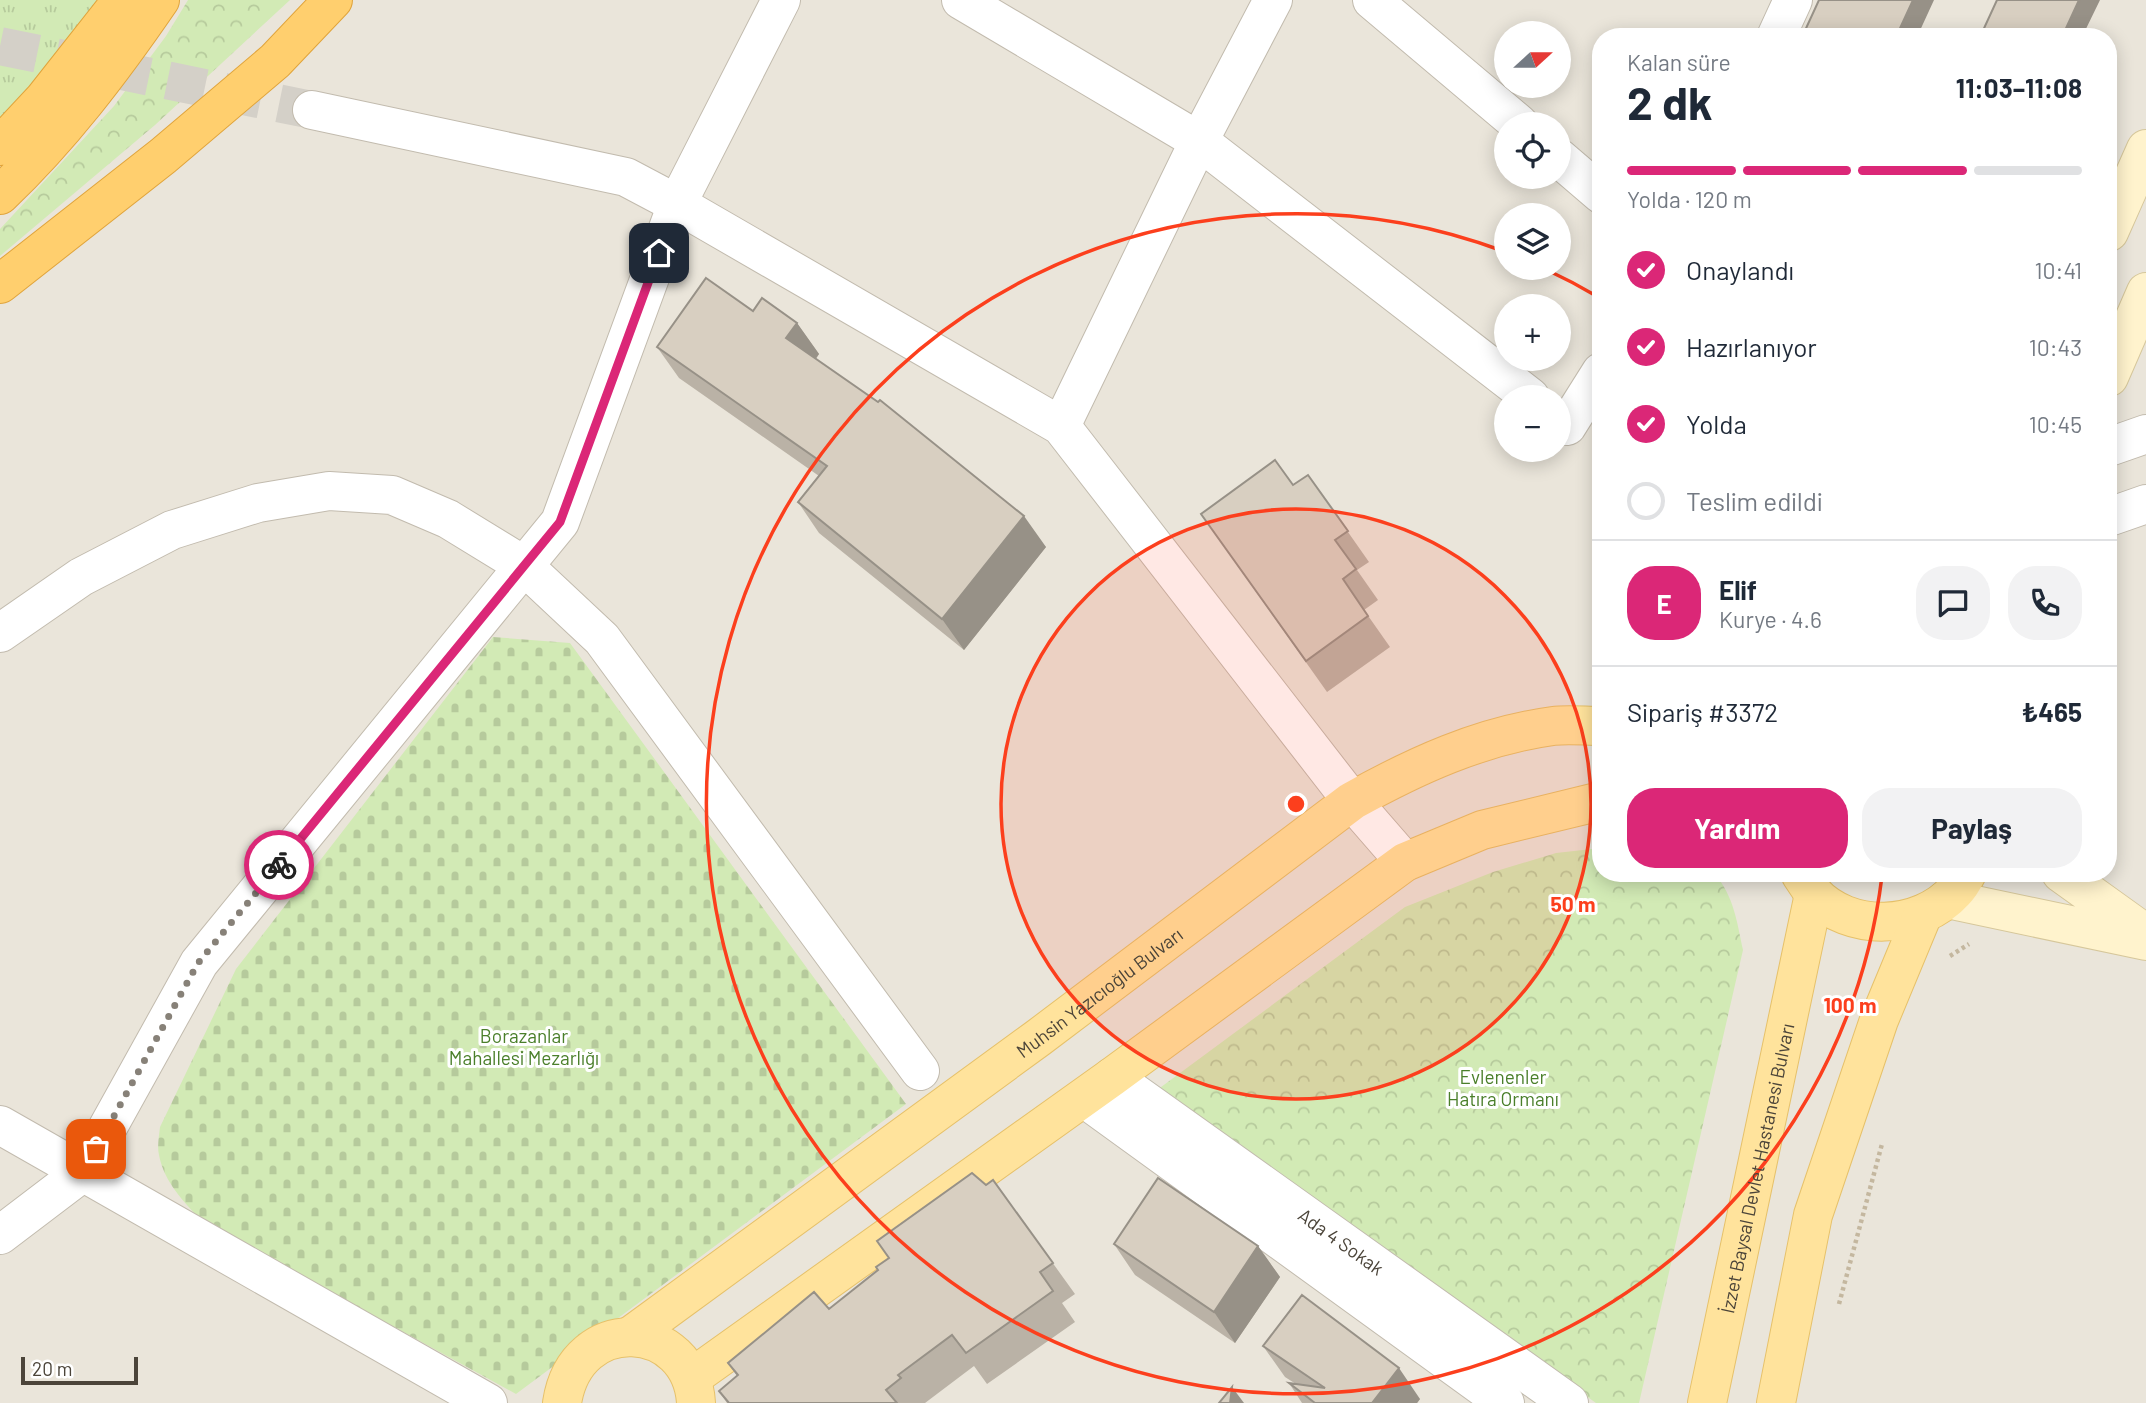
<!DOCTYPE html>
<html lang="tr">
<meta charset="utf-8">
<style>
body{margin:0;font-family:Barlow,sans-serif;background:#f2f2f3;color:#1f2937;height:100vh;display:flex;flex-direction:column;font-size:26px;white-space:nowrap}
*{box-sizing:border-box;margin:0}
p{font-size:23px;color:#747a83}
.icon{flex:none;width:38px;height:38px;fill:none;stroke:currentColor;stroke-width:2;stroke-linecap:round;stroke-linejoin:round}
.map{position:relative;flex:1;overflow:hidden}
.side{position:absolute;left:1592px;top:28px;width:525px;height:854px;display:flex;flex-direction:column;background:#fff;border-radius:28px;box-shadow:0 4px 18px #0003}
.side>*{flex:none}
.needle{width:46px;rotate:69deg}
.buttons{position:absolute;left:1494px;top:21px;display:grid;gap:14px}
.buttons a{display:grid;place-items:center;width:77px;height:77px;border-radius:50%;background:#fff;box-shadow:0 4px 18px #0003;font-size:35px}
.scale{position:absolute;left:21px;bottom:18px;width:117px;box-sizing:border-box;padding-left:7px;border:4px solid #4b4439;border-top:0;font-size:19px;line-height:24px;white-space:nowrap;color:#4b4439;-webkit-text-stroke:5px #fff;paint-order:stroke}
.pin{position:absolute;display:grid;place-items:center;width:60px;height:60px;color:#fff;margin:-30px;border-radius:14px;box-shadow:0 4px 10px #0006}
.courier{position:absolute;display:grid;place-items:center;width:70px;height:70px;margin:-35px;border:5px solid #db2777;border-radius:50%;background:#fff;color:#222;box-shadow:0 2px 9px #0007}
.overview em{font-style:normal;font-weight:700}
.overview div{display:flex;flex-direction:column-reverse}
.overview{display:flex;align-items:center;justify-content:space-between;height:119px;padding:0 35px}
h1{font-size:46px;font-weight:700;line-height:52px}
.bar{display:grid;grid-template-columns:repeat(4,1fr);gap:10px 7px;align-content:center;height:84px;padding:0 35px}
.bar i{height:9px;border-radius:5px;background:#e0e1e3}
.bar .current{background:#db2777}
.bar p{grid-column:span 4}
.line{display:flex;align-items:center;gap:18px;padding:0 35px;border-top:2px solid #e0e1e3}
.line div{flex:1}
.round{display:grid;place-items:center;flex:none;width:74px;height:74px;border-radius:28px;background:#f2f2f3}
ol{padding:0 35px;list-style:none}
li{display:flex;align-items:center;gap:21px;height:77px}
li p{margin-inline-start:auto}
li .icon{padding:7px;border-radius:50%;background:#db2777;color:#fff;stroke-width:4}
li:last-child{color:#747a83}
li i{width:38px;height:38px;border:4px solid #e0e1e3;border-radius:50%}
.button{display:flex;gap:14px;margin-top:auto;padding:14px 35px}
.button a{flex:1;height:80px;border-radius:28px;background:#db2777;color:#fff;font-size:28px;font-weight:700;line-height:80px;text-align:center}
.button a+a{background:#f2f2f3;color:#1f2937}
.map>svg:first-child{display:block}
</style>
<div class="map">
<svg width="2146" height="1403" viewBox="0 0 2146 1403">
<defs>
<pattern id="grass-tufts" width="24" height="20" patternUnits="userSpaceOnUse" patternTransform="scale(1.75)"><rect width="24" height="20" fill="#d2eab5"/><path d="M3 7l-1-3M5 7V3M7 7l1-3M15 17l-1-3M17 17v-4M19 17l1-3" fill="none" stroke="#b6ca9c"/></pattern>
<pattern id="forest-crowns" width="20" height="18" patternUnits="userSpaceOnUse" patternTransform="scale(1.75)"><rect width="20" height="18" fill="#d2eab5"/><path d="M2 6a3 3 0 1 1 6 0M12 15a3 3 0 1 1 6 0" fill="none" stroke="#b6ca9c"/></pattern>
<pattern id="cemetery-stones" width="16" height="16" patternUnits="userSpaceOnUse" patternTransform="scale(1.75)"><rect width="16" height="16" fill="#d2eab5"/><path d="M2 7V4a2 2 0 0 1 4 0v3zM10 15v-3a2 2 0 0 1 4 0v3z" fill="#b6ca9c"/></pattern>
</defs>
<rect width="100%" height="100%" fill="#f6f3ec"/>
<!-- residential -->
<path fill="#eae5da" fill-rule="evenodd" d="M0,0H2146V1403H0ZM1507,33H1559V86H1507ZM1601,37H2109V873H1601ZM1507,124H1559V177H1507ZM1507,215H1559V268H1507ZM1507,306H1559V359H1507ZM1507,397H1559V450H1507Z"/>
<!-- grass -->
<path fill="url(#grass-tufts)" d="M0,0H97L77,30L0,124Z"/>
<!-- forest -->
<path fill="url(#forest-crowns)" d="M188,0H290L155,125L0,256V229L114,106L166,36Z
M1601,848V873H1714C1734,896 1737,922 1743,950L1639,1403H1596L1157,1090L1405,907L1493,872L1556,853Z"/>
<!-- cemetery -->
<path fill="url(#cemetery-stones)" d="M493,637L570,643L906,1104L516,1394L202,1221C184,1202 164,1182 159,1155C157,1147 159,1136 160,1127L236,969Z"/>
<g fill="none" stroke-linecap="round" stroke-linejoin="round">
<!-- tertiary-tunnel -->
<path stroke="#d4d0c8" stroke-width="38" stroke-dasharray="38 19" stroke-linecap="butt" d="M0,46L312,110"/>
<!-- minor casing -->
<g stroke="#c2bbae" stroke-width="40">
<g id="minor">
<path d="M961,0L1199,141L1530,397"/>
<path d="M1372,0L1519,124"/>
<path d="M1776,37L1793,0"/>
<path d="M1559,158L1601,194"/>
<path d="M1559,420L1567,426L1601,372"/>
<path d="M1061,426L1199,141L1273,0"/>
<path d="M2109,447L2146,434"/>
<path d="M2109,517L2146,504"/>
<path d="M0,633L81,577L172,530L258,503L329,491L392,495L448,519L523,565L602,639L920,1071"/>
<path id="s1" d="M1112,1077L1569,1403"/>
<path d="M1084,1098L1505,1403"/>
<path d="M0,1125L488,1403"/>
<path d="M0,1235L83,1172L199,963L560,522L677,204L781,0"/>
</g>
</g>
<!-- tertiary casing -->
<g stroke="#c2bbae" stroke-width="40">
<path id="tertiary" d="M312,110L626,177L677,204L1061,426L1352,801L1405,862"/>
</g>
<!-- secondary casing -->
<g stroke="#d6c79b" stroke-width="40">
<path id="secondary" d="M2109,232L2146,149
M2109,377L2146,292
M2061,873L2146,934
M1947,899L2146,941"/>
</g>
<!-- primary casing -->
<g stroke="#e6c16a" stroke-width="40">
<g id="primary">
<path d="M1801,875C1805,881 1809,887 1813,893C1849,933 1920,930 1955,891C1960,886 1964,879 1967,873"/>
<path id="s2" d="M629,1337L1038,1038L1352,801C1415,766 1480,736 1553,726C1568,724 1585,726 1601,726"/>
<path d="M691,1378L1112,1077L1405,862L1482,830L1601,801"/>
<path d="M562,1403C576,1311 691,1320 696,1403"/>
<path id="s3" d="M1707,1403L1814,894"/>
<path d="M1776,1403L1813,1215L1879,1020L1923,914"/>
</g>
</g>
<!-- motorway casing -->
<g stroke="#e0a43c" stroke-width="40">
<path id="motorway" d="M0,146L44,99L122,0
M0,195C61,137 112,70 160,0
M0,284L163,156L275,61L333,0"/>
</g>
<!-- path -->
<path stroke="#c4b79f" stroke-width="4.5" stroke-dasharray="3.5 3.5" stroke-linecap="butt" d="M1950,956L1969,944
M1839,1304L1882,1144"/>
<!-- minor -->
<use href="#minor" stroke="#fff" stroke-width="38"/>
<!-- tertiary -->
<use href="#tertiary" stroke="#fff" stroke-width="38"/>
<!-- secondary -->
<use href="#secondary" stroke="#fff3cd" stroke-width="38"/>
<!-- primary -->
<use href="#primary" stroke="#ffe39c" stroke-width="38"/>
<!-- motorway -->
<use href="#motorway" stroke="#ffcf6e" stroke-width="38"/>
</g>
<!-- wall -->
<path fill="#bab2a6" d="M753,311L797,323L819,354L816,359L1046,547L964,650L819,533L798,502L819,476L679,378L657,347Z
M1308,475L1369,562L1357,570L1378,600L1364,610L1390,647L1327,692L1201,514L1293,485Z
M993,1180L1075,1294L1062,1303L1075,1322L987,1384L974,1366L925,1403H727L719,1391L737,1376L728,1363L829,1309Z
M1114,1244L1258,1246L1280,1277L1235,1343L1135,1275Z
M1263,1346L1420,1399L1417,1403H1302L1289,1383L1296,1384L1285,1377Z"/>
<!-- shaded-wall -->
<path fill="#979187" d="M1913,0H1934L1917,37H1896Z
M2079,0H2100L2082,37H2062Z
M797,323L819,354L808,369L786,338Z
M1024,516L1046,547L964,650L942,619Z
M1258,1246L1280,1277L1235,1343L1214,1312Z
M1399,1368L1420,1399L1417,1403H1372Z
M1232,1387L1244,1403H1230Z"/>
<!-- building -->
<path fill="#d8cfc1" stroke="#979187" stroke-width="2" d="M1819,0H1913L1896,37H1802Z
M1997,0H2079L2062,37H1980Z
M706,278L753,311L762,298L797,323L786,338L878,402L880,400L1024,516L942,619L798,502L827,466L657,347Z
M1275,460L1293,485L1308,475L1348,531L1335,540L1356,569L1343,579L1368,616L1306,661L1201,514Z
M972,1173L986,1185L993,1180L1053,1263L1040,1272L1053,1291L966,1353L952,1335L898,1375L901,1378L886,1390L897,1403H729L719,1391L738,1375L728,1363L814,1292L829,1309L878,1270L876,1267L889,1258L877,1241Z
M1158,1178L1258,1246L1214,1312L1114,1244Z
M1302,1295L1399,1368L1372,1403H1315L1289,1383L1325,1388L1263,1346Z
M1232,1387L1230,1403H1219Z"/>
<g fill="none" stroke-linecap="round" stroke-linejoin="round">
<!-- done -->
<path stroke="#878178" stroke-width="7" stroke-dasharray="0 12.6" d="M96,1149L198,963L279,865"/>
<!-- route -->
<path stroke="#db2777" stroke-width="9" d="M279,865L560,522L659,253"/>
</g>
<!-- distance rings -->
<circle cx="1296" cy="804" r="295" fill="#fc3f1d" fill-opacity=".12"/>
<g fill="none" stroke="#fc3f1d" stroke-width="3.5">
<circle cx="1296" cy="804" r="295"/>
<path d="M1882 876A590 590 0 1 1 1503 251M1545 269A590 590 0 0 1 1600 298"/>
</g>
<g text-anchor="middle" dominant-baseline="central" stroke-width="6" stroke-linejoin="round" paint-order="stroke">
<!-- street labels -->
<g font-size="19" fill="#4b4439" stroke="#fff">
<text stroke="none"><textPath href="#s2" startOffset="583">Muhsin Yazıcıoğlu Bulvarı</textPath></text>
<text stroke="none"><textPath href="#s3" startOffset="240">İzzet Baysal Devlet Hastanesi Bulvarı</textPath></text>
<text stroke="none"><textPath href="#s1" startOffset="282">Ada 4 Sokak</textPath></text>
</g>
<!-- park labels -->
<g font-size="19" fill="#4a7f2a" stroke="#fff">
<text x="524" y="1035">Borazanlar<tspan x="524" dy="22">Mahallesi Mezarlığı</tspan></text>
<text x="1503" y="1076">Evlenenler<tspan x="1503" dy="22">Hatıra Ormanı</tspan></text>
</g>
</g>
<circle cx="1296" cy="804" r="10" fill="#fc3f1d" stroke="#fff" stroke-width="3.5"/>
<g font-size="21" text-anchor="middle" font-weight="bold" fill="#fc3f1d" stroke="#fff" stroke-width="6" stroke-linejoin="round" paint-order="stroke">
<text x="1573" y="912">50 m</text>
<text x="1850" y="1013">100 m</text>
</g>
</svg>
<div class="buttons">
<a><svg class="needle" viewBox="-14 -14 28 28"><path d="M0-13l5 13h-10z" fill="#e53935"/><path d="M0 13l5-13h-10z" fill="#747a83"/></svg></a>
<a><svg class="icon" aria-label="locate" viewBox="0 0 24 24"><circle cx="12" cy="12" r="6"/><path d="M12 2v4M12 18v4M2 12h4M18 12h4"/></svg></a>
<a><svg class="icon" aria-label="layers" viewBox="0 0 24 24"><path d="M12 4l9 5-9 5-9-5zM3 14l9 5 9-5"/></svg></a>
<a>+</a>
<a>−</a>
</div>
<div class="scale">20 m</div>
<div class="pin" style="left:96px;top:1149px;background:#ea580c"><svg class="icon" aria-label="bag" viewBox="0 0 24 24"><path d="M5 8h14l-1 12H6zM9 8a3 3 0 0 1 6 0"/></svg></div>
<div class="pin" style="left:659px;top:253px;background:#1f2937"><svg class="icon" aria-label="home" viewBox="0 0 24 24"><path d="M3 11l9-7 9 7M6 9v11h12V9"/></svg></div>
<div class="courier" style="left:279px;top:865px"><svg class="icon" aria-label="bike" viewBox="0 0 24 24"><circle cx="6" cy="16" r="4"/><circle cx="18" cy="16" r="4"/><path d="M6 16l4-8h5l3 8M10 8l3 8H6M13 5h3"/></svg></div>
<section class="side">
<div class="overview"><div><h1>2 dk</h1><p>Kalan süre</p></div><em>11:03–11:08</em></div>
<div class="bar"><i class="current"></i><i class="current"></i><i class="current"></i><i></i><p>Yolda · 120 m</p></div>
<ol>
<li><svg class="icon" aria-label="check" viewBox="0 0 24 24"><path d="M5 12l5 5 9-10"/></svg>Onaylandı<p>10:41</p></li>
<li><svg class="icon" aria-label="check" viewBox="0 0 24 24"><path d="M5 12l5 5 9-10"/></svg>Hazırlanıyor<p>10:43</p></li>
<li><svg class="icon" aria-label="check" viewBox="0 0 24 24"><path d="M5 12l5 5 9-10"/></svg>Yolda<p>10:45</p></li>
<li><i></i>Teslim edildi</li>
</ol>
<div class="line" style="height:126px"><b class="round" style="background:#db2777;color:#fff">E</b><div><b>Elif</b><p>Kurye · 4.6</p></div><a class="round"><svg class="icon" aria-label="chat" viewBox="0 0 24 24"><path d="M4 5h16v11H9l-5 4z"/></svg></a><a class="round"><svg class="icon" aria-label="phone" viewBox="0 0 24 24"><path d="M5 4h4l2 5-3 2q2 4 5 5l2-3 5 2v4C11 20 4 13 5 4z"/></svg></a></div>
<div class="line" style="height:91px"><div>Sipariş #3372</div><b>₺465</b></div>
<div class="button"><a>Yardım</a><a>Paylaş</a></div>
</section>
</div>
